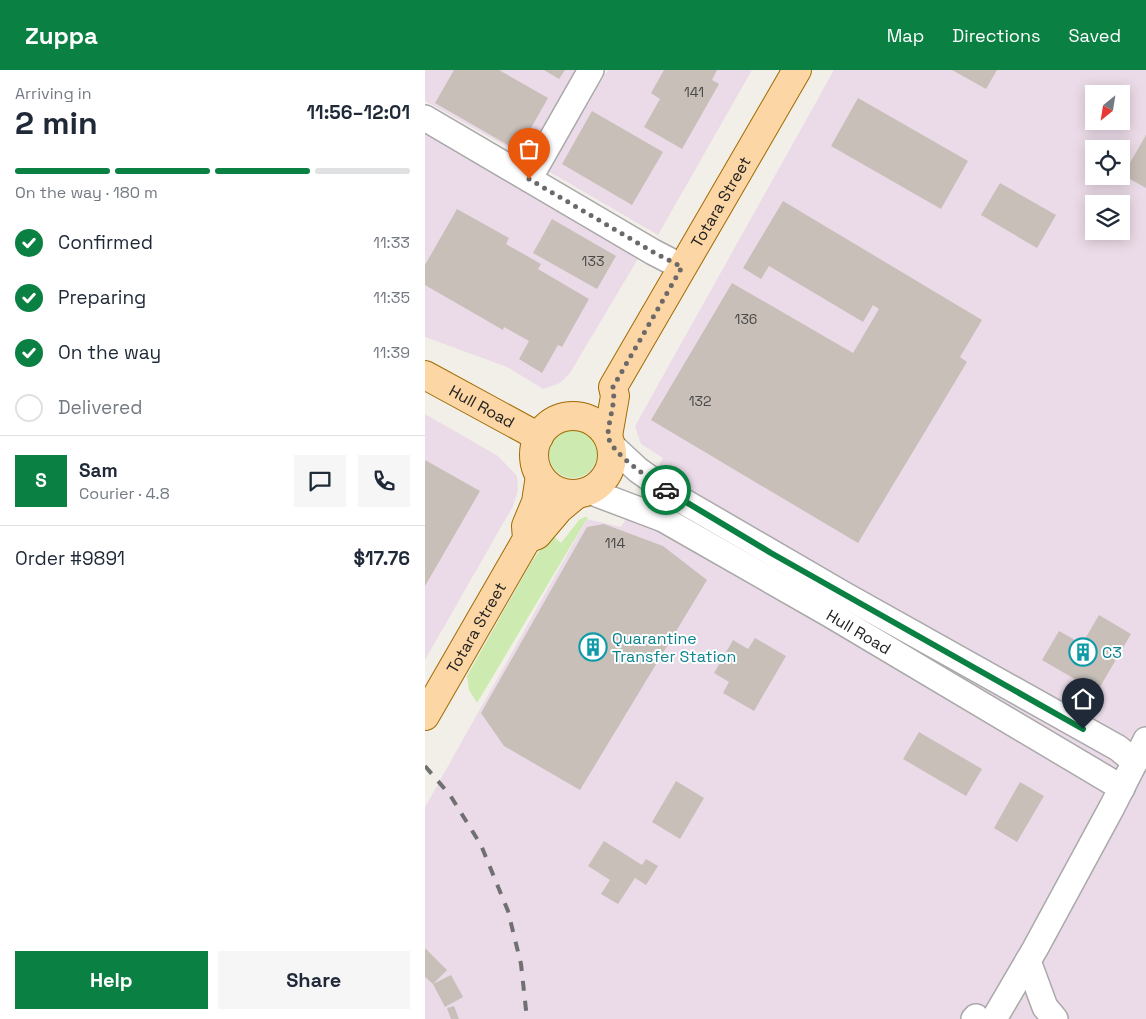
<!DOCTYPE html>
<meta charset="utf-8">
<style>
body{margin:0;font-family:"Space Grotesk",sans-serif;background:#f6f6f7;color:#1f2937;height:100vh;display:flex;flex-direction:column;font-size:19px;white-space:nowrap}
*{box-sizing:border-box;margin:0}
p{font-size:16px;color:#747a83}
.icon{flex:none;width:28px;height:28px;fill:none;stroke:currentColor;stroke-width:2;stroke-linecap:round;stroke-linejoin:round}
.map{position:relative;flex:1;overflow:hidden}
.details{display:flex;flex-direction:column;background:#fff;width:425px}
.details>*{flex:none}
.needle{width:32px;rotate:210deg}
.tools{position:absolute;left:660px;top:15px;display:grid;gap:10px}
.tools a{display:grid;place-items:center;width:45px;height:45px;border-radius:0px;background:#fff;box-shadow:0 2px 12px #0003;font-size:25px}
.pin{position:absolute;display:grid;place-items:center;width:42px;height:42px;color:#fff;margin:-51px -21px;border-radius:50% 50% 50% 0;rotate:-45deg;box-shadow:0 0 5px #0007}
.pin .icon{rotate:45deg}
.courier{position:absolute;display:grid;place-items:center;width:50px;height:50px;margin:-25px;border:4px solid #0b8043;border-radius:50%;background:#fff;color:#222;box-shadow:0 1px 6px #0007}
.headline em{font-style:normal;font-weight:700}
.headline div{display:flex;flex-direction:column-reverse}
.headline{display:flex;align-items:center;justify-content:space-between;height:85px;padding:0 15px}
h1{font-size:32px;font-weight:700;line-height:38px}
.bar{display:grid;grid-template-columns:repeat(4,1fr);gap:8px 5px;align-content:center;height:60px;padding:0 15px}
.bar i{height:6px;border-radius:4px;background:#e0e1e3}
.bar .current{background:#0b8043}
.bar p{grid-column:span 4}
.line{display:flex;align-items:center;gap:12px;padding:0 15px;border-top:1px solid #e0e1e3}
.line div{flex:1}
.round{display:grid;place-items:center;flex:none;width:52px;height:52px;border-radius:0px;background:#f6f6f7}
ol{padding:0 15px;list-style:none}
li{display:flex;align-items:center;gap:15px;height:55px}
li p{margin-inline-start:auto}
li .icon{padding:5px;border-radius:50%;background:#0b8043;color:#fff;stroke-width:4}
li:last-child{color:#747a83}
li i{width:28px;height:28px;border:2px solid #e0e1e3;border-radius:50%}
.cta{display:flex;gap:10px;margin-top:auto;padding:10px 15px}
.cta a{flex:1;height:58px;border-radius:0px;background:#0b8043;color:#fff;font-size:20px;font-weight:700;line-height:58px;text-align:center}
.cta a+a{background:#f6f6f7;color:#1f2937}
header{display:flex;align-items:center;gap:30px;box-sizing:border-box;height:70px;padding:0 25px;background:#0b8043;color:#fff}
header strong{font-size:24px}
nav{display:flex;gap:28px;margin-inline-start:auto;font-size:18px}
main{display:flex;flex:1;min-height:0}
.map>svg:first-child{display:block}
</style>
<header>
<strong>Zuppa</strong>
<nav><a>Map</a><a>Directions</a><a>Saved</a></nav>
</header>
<main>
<section class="details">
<div class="headline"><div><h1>2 min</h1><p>Arriving in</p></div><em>11:56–12:01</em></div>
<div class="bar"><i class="current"></i><i class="current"></i><i class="current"></i><i></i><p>On the way · 180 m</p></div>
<ol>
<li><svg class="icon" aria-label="check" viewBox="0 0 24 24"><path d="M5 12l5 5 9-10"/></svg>Confirmed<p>11:33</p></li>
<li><svg class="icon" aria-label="check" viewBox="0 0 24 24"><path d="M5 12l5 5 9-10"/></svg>Preparing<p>11:35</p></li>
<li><svg class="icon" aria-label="check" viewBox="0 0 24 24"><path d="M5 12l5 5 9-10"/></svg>On the way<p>11:39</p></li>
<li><i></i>Delivered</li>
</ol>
<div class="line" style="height:90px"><b class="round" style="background:#0b8043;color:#fff">S</b><div><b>Sam</b><p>Courier · 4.8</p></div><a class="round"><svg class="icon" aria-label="chat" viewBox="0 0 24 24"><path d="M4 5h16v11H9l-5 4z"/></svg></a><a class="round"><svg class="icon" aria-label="phone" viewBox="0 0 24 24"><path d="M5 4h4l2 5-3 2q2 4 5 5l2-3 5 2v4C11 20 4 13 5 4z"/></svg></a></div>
<div class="line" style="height:65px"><div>Order #9891</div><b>$17.76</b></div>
<div class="cta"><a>Help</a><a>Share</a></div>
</section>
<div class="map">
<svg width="721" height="949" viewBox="0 0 721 949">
<rect width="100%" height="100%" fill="#f2efe9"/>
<!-- industrial -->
<path fill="#ebdbe8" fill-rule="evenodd" d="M0,0H154L102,88L0,31Z
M183,0H327L233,165L123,101Z
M409,0H721V949H0V737L162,449L196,457L238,388L216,374L210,356ZM669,24H696V51H669ZM669,79H696V106H669ZM669,134H696V161H669Z
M0,62L217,182L145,303L135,313L118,319L82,297L0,267Z
M0,344L73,386L92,406L93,420L88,436L0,590Z"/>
<!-- grass -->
<path fill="#cdebb0" d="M124 384a24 24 0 1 1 48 0a24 24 0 1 1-48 0Z
M160,447H163L52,633L44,620L42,606L106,493L126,464L136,473L154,450Z"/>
<!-- building -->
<path fill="#c7bfb8" d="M29,0H74L123,28L93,81L10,33Z
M119,0H140L134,9Z
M239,0H292L287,10L294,14L257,79L219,57L235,29L226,23Z
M527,0H572L561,19Z
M433,28L543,91L516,139L406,76Z
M167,41L238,82L207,135L137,94Z
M721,65V118L698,105Z
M575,113L631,145L612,178L556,145Z
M358,131L557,250L535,287L542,292L433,473L226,350L307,213L428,283L454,239L448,235L438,252L344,196L336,209L318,198Z
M32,139L84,168L81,174L116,194L113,199L164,229L137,277L133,275L117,303L94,289L104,271L79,257L78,260L0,215V195Z
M127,149L191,186L172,219L108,183Z
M0,390L55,421L0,516Z
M179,454L238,476L282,510L155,720L79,676L56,643L162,457Z
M674,545L706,564L672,622L617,590L634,561L657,574Z
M330,568L361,586L329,641L298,623L304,612L289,603L308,570L323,579Z
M494,662L557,699L541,726L478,689Z
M251,711L279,728L255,769L227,752Z
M595,712L619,726L592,772L569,758Z
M179,771L217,795L221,789L233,796L221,815L210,808L193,834L176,824L185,810L163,796Z
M0,878L22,900L8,914L0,907Z
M26,905L38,927L20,937L8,914Z
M29,936L34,949H26L22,938Z"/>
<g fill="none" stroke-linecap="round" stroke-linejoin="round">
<!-- minor casing -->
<g stroke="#a9a9a9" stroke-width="28">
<g id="minor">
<path d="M0,48L228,182L257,197"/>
<path d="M104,109L166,0"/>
<path d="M185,374L213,400L251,427L418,524L693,678L710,692"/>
<path id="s1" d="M164,421L238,449L406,545L697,718"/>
<path d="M603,891L620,937L630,949"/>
<path d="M549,949L551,947"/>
<path d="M569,949L610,879L687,737L721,670"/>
</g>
</g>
<!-- major casing -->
<g stroke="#a06b00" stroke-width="30">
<g id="major">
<path id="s2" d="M0,305L114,367"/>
<circle cx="148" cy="385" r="39"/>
<path id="s3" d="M183,366L190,326L188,317L372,0"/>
<path d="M102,469L112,465L134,439L152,424"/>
<path id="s4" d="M0,646L102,469L101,456L111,432L115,406"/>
</g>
</g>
<!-- minor -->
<use href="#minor" stroke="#fff" stroke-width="25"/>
<!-- major -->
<use href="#major" stroke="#fcd6a4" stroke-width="28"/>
<!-- rail -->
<path stroke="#707070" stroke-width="4" stroke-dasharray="10 10" stroke-linecap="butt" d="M0,696L25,725L56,775L83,841L96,894L102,949"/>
</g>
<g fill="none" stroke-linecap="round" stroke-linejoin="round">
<!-- done -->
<path stroke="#6b6a68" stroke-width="5" stroke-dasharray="0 9" d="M104,109L228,182L257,197L188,317C191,332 184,348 183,364C182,381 227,410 241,420"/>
<!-- route -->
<path stroke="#0b8043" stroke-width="6" d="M241,420L346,483L658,659"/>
</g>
<!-- icons -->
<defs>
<g id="building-ring" transform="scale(1.4375)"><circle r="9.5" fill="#fff" stroke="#0f9aa8" stroke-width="1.5"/><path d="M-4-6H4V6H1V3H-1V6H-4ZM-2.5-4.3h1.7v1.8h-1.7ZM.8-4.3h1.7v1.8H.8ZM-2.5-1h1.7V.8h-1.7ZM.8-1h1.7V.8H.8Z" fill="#0f9aa8"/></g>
</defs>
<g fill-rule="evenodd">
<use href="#building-ring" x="168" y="577"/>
<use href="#building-ring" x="658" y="582"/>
</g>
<g text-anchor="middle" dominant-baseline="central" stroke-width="4" stroke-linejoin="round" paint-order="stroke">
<!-- number labels -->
<g font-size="14" fill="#4b4948">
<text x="269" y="22">141</text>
<text x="168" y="191">133</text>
<text x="321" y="249">136</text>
<text x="275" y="331">132</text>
<text x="190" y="473">114</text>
</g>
<!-- street labels -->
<g font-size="16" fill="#222" stroke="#fff">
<text stroke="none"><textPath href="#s3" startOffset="264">Totara Street</textPath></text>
<text stroke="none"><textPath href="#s2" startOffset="65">Hull Road</textPath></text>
<text stroke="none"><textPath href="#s4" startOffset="102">Totara Street</textPath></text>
<text stroke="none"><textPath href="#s1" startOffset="305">Hull Road</textPath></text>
</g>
<!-- culture labels -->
<g font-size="16" fill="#0d838f" stroke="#fff" text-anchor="start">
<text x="187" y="568">Quarantine<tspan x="187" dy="18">Transfer Station</tspan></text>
<text x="677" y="582">C3</text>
</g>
</g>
</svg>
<div class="tools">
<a><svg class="needle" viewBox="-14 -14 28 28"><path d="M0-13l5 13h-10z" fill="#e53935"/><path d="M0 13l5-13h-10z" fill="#747a83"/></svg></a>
<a><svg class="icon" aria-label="locate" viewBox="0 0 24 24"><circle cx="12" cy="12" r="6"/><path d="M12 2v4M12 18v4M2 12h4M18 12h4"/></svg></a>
<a><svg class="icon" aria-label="layers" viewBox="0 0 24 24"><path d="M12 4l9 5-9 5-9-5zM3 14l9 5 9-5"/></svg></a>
</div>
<div class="pin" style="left:104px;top:109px;background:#ea580c"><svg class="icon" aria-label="bag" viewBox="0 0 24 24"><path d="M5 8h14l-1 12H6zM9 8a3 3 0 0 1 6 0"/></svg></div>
<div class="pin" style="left:658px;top:659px;background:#1f2937"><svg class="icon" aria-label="home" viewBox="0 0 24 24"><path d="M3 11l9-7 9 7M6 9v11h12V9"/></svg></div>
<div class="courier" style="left:241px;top:420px"><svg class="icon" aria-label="car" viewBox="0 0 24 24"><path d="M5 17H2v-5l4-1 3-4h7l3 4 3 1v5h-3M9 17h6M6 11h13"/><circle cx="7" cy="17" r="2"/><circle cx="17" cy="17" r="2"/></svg></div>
</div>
</main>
